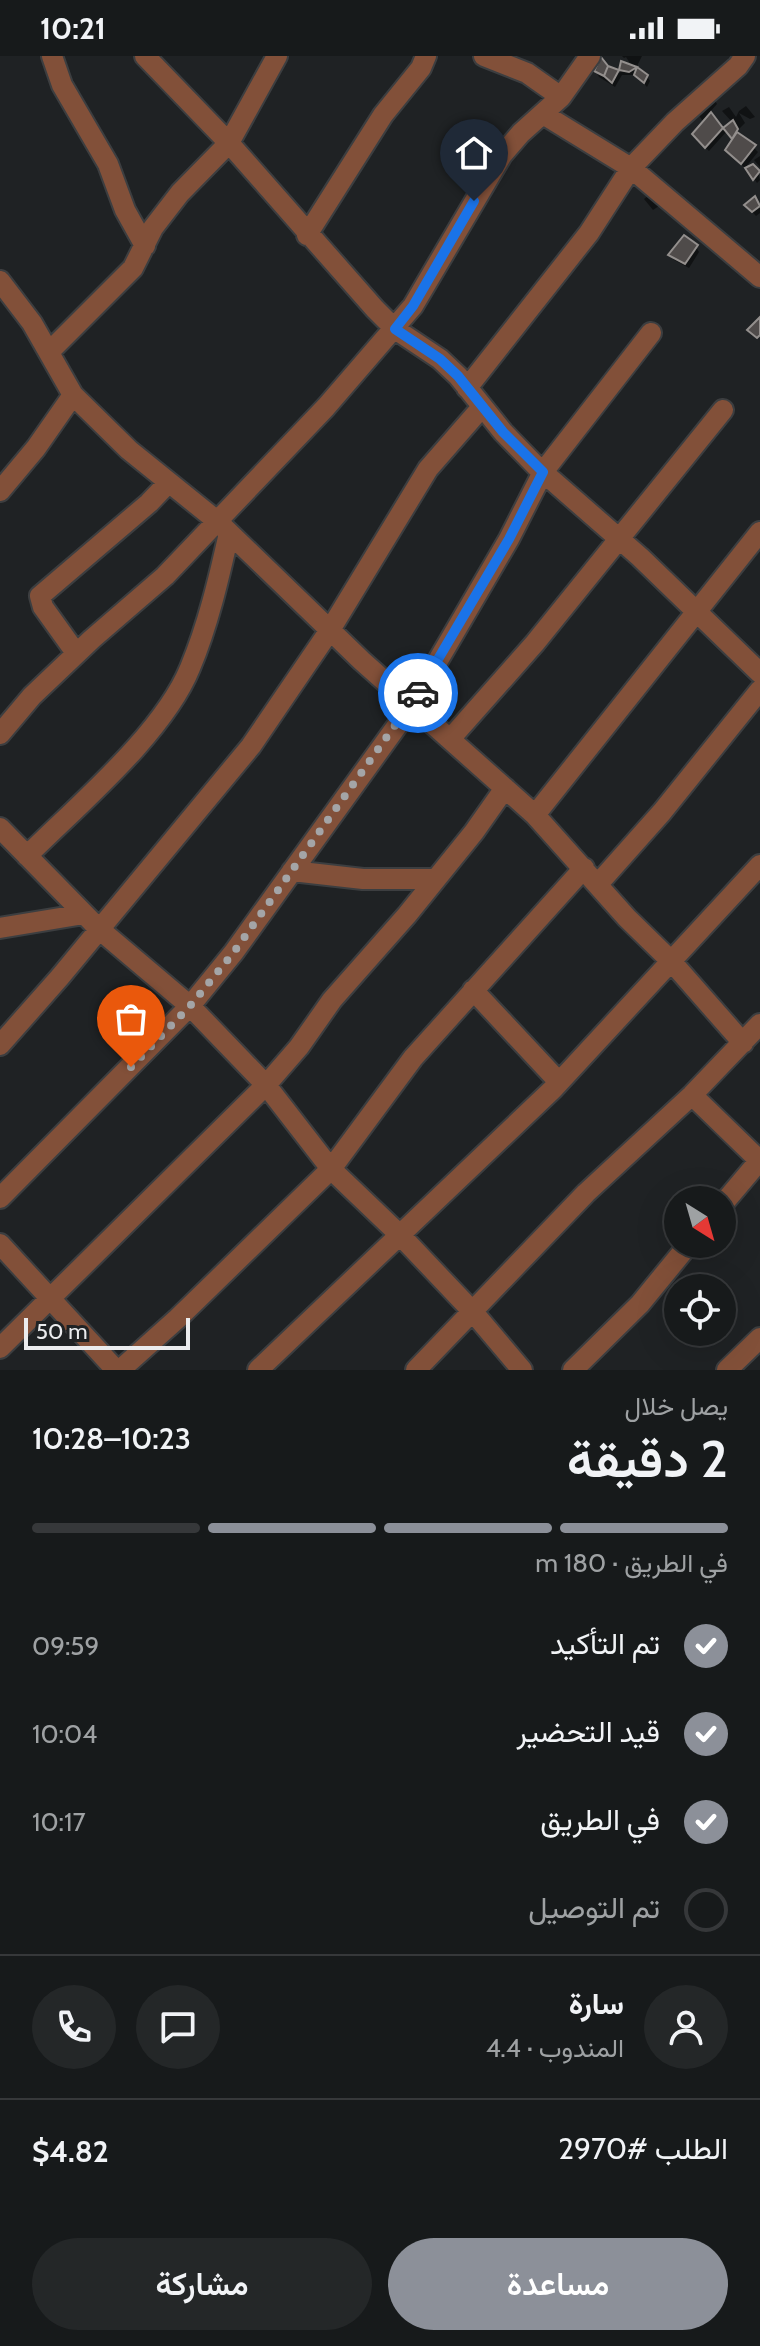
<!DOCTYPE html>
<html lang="ar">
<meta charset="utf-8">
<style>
body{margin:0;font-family:Cabin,Vazirmatn,sans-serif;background:#242728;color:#f1f3f6;direction:rtl;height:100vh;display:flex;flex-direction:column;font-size:30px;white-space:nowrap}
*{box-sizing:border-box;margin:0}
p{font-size:26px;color:#9ea1a3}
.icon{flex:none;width:44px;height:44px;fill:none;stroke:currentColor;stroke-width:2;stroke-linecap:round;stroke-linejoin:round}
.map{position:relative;height:1314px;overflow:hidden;direction:ltr}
.details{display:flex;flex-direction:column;background:#171a1b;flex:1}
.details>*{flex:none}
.needle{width:52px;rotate:143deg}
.controls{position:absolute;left:664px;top:1130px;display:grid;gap:16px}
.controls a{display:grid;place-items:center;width:72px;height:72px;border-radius:50%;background:#171a1b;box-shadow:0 8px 32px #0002,0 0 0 2px #36383a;font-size:40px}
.scale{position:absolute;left:24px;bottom:20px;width:166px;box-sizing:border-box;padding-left:8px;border:4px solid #ebecee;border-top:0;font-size:22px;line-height:28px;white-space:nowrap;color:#ebecee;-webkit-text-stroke:6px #1f2224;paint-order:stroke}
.pin{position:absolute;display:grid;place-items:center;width:68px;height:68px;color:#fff;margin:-82px -34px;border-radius:50% 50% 50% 0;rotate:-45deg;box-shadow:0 0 8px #0007}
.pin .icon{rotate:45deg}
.courier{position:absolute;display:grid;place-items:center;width:80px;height:80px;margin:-40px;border:6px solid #1a73e8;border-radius:50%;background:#fff;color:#222;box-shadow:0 2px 10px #0007}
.overview em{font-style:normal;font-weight:600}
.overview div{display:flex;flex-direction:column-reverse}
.overview{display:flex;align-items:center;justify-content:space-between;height:136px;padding:0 32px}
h1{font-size:52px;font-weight:600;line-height:60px}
.bar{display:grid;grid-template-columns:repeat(4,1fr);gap:12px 8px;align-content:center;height:96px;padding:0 32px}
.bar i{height:10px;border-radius:6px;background:#36383a}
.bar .on{background:#8c9099}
.bar p{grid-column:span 4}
.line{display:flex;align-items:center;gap:20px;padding:0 32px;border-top:2px solid #36383a}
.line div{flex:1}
.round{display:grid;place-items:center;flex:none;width:84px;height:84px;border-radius:42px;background:#242728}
ol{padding:0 32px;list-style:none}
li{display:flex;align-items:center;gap:24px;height:88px}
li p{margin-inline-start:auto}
li .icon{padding:8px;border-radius:50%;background:#8c9099;color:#fff;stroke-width:4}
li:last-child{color:#9ea1a3}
li i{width:44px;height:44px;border:4px solid #36383a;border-radius:50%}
.action{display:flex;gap:16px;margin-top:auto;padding:16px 32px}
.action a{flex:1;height:92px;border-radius:48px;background:#8c9099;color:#fff;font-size:32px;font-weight:600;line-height:92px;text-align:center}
.action a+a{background:#242728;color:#f1f3f6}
.status{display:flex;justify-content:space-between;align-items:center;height:56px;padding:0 40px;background:#171a1b;direction:ltr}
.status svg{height:22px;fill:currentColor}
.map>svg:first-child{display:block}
</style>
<div class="status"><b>10:21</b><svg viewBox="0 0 49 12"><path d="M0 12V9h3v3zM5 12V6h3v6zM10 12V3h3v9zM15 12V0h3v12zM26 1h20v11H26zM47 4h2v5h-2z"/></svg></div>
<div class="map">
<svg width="760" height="1314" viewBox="0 0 760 1314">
<rect width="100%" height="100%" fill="#1f2224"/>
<!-- shadow -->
<path fill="#0007" d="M622,0H642L636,12L647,20L650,25L647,31L636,19H622L615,31L599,21L596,15L607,12L620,17L623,8L633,12L626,1L624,2Z
M714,43L717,48L709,57L723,75L733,67L722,55L729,51L736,61L739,55L746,50L755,61L750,63L739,57L745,67L737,75L758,96L745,112L727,94L734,84L727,75L709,95L697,84L704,67L694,52Z
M760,100V111L754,104Z
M748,113L758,116L760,124L757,127Z
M649,139L659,150L653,154L644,143Z
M755,142L760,150V157L756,160L746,149Z
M696,191L699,196L689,212L674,204L671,199Z"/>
<!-- building -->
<path fill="#4f4b4a" stroke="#938f8d" stroke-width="2" d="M601,1L608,10L604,20L594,15Z
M621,5L637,11L629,16L619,14Z
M608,10L619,14L612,27L604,20Z
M637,11L648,19L644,27L634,19Z
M711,56L723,72L705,92L692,78Z
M733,64L738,73L732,83L723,72Z
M737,76L756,89L741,108L725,94Z
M753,108L760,115L753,124L745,112Z
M755,140L760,150L752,156L744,149Z
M684,179L698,189L685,208L668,199Z
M760,261V279L757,282L747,274Z"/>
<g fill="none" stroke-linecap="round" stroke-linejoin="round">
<!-- minor casing -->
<g stroke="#3c3e40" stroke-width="24">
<path id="minor" d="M52,0L62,29L108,108L125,154L145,190
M145,0L229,87L375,253L395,273L440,303L458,320L503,376L537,411L640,501L760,617
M484,0L527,17L561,41
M543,58L631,112L760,221
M307,179L383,59L421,12L426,0
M0,225L32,267L73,339L129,394L217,465L362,605L535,759L627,862L671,905L743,987
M49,296L133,212L153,172L180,137L229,87L277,0
M467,332L589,177L631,112L675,66L738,10L745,0
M0,435L36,392L73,339
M76,597L43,551L40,540L149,447L168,427
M0,678L32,640L92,583L165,520L326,351L413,250L502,99L521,77L561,41L590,0
M451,682L535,587L723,354
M535,759L760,476
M0,772L99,873L190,950L266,1029L331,1113L401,1180L473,1256L522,1314
M27,800C78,749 163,678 190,612C208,569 219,522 229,477
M292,815L363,823H435
M598,828L662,756L760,634
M0,872L84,858
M473,934L559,1026
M0,989L60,921L251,690L330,574L428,413L482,351
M692,1039L760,1105
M0,1142L190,950L234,896L412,649L509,483L543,416L651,277
M722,1149L760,1104
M0,1188L116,1314
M0,1292L266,1029L299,991L332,944L407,859L474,776L505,732
M120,1314L177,1263L331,1113L413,1002L584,812
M258,1314L553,1033L760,809
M416,1314L586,1137L692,1039L760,968
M573,1314L640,1248L689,1188
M727,1314L760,1282"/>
</g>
<!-- minor -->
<use href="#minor" stroke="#825039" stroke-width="20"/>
</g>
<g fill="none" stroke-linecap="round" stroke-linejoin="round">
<!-- done -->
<path stroke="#a4a5a7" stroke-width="8" stroke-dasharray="0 14.4" d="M131,1011L190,950L234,896L418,637"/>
<!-- route -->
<path stroke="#1a73e8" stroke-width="10" d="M418,637L509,483L543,416L503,376L458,320L440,303L395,273L413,250L474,145"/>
</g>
</svg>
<div class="controls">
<a><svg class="needle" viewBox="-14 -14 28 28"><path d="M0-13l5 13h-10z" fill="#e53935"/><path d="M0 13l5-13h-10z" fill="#9ea1a3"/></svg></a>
<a><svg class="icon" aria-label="locate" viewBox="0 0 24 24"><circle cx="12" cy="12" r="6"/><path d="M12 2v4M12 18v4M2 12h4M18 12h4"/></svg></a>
</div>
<div class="scale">50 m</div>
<div class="pin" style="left:131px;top:1011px;background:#ea580c"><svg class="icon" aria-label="bag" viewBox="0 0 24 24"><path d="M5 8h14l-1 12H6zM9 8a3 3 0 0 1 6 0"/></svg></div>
<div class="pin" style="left:474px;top:145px;background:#1f2937"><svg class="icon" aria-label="home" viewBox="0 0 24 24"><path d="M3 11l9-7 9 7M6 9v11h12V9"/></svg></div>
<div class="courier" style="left:418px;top:637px"><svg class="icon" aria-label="car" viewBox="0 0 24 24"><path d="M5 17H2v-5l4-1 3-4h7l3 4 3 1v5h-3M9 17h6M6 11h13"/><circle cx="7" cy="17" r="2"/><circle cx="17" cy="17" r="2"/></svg></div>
</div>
<section class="details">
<div class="overview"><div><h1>2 دقيقة</h1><p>يصل خلال</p></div><em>10:23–10:28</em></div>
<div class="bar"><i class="on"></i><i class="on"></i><i class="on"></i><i></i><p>في الطريق · 180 m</p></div>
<ol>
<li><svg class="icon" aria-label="check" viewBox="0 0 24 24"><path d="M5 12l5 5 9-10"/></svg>تم التأكيد<p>09:59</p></li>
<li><svg class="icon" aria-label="check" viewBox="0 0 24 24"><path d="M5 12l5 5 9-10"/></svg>قيد التحضير<p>10:04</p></li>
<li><svg class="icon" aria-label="check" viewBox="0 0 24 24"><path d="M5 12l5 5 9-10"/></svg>في الطريق<p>10:17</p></li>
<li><i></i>تم التوصيل</li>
</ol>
<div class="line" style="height:144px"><a class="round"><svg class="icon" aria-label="person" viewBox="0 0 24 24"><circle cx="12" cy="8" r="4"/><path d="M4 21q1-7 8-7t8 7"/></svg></a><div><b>سارة</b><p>المندوب · 4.4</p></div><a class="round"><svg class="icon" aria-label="chat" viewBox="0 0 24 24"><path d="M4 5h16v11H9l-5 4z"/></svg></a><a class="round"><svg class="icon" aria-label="phone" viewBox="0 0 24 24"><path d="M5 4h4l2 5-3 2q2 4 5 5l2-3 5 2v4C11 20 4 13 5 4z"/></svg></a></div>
<div class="line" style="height:104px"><div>الطلب #2970</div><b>$4.82</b></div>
<div class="action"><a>مساعدة</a><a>مشاركة</a></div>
</section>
